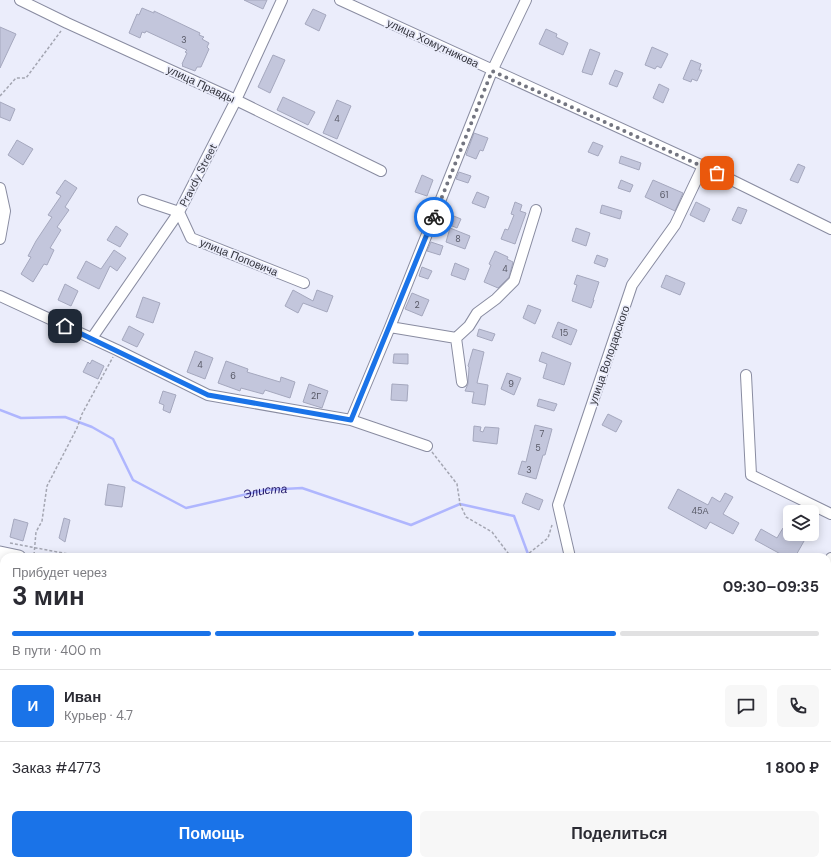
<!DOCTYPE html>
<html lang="ru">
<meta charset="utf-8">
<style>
body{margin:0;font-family:"DM Sans",sans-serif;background:#f7f7f7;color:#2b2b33;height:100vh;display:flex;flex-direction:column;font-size:15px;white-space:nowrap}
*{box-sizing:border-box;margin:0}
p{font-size:13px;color:#7c7c81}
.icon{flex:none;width:22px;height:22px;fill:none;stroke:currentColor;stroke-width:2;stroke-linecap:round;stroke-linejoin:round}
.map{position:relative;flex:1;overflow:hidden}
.details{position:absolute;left:0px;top:553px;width:831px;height:312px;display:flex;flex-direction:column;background:#fff;border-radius:12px 12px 0 0;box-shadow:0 2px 10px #0003}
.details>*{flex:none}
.buttons{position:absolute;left:783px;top:505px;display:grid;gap:8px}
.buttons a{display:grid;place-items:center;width:36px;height:36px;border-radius:6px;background:#fff;box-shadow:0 2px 10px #0003;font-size:20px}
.pin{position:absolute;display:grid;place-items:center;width:34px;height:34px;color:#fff;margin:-17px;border-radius:8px;box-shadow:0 2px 6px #0006}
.courier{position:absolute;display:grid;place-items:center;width:40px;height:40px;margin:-20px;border:3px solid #1a73e8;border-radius:50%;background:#fff;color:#222;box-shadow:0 1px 5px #0007}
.overview em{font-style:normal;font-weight:700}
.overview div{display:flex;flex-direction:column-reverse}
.overview{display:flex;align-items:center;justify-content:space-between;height:68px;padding:0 12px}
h1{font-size:26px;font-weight:700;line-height:30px}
.bar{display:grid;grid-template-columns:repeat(4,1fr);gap:6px 4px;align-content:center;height:48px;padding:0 12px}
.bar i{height:5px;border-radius:3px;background:#e1e1e2}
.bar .current{background:#1a73e8}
.bar p{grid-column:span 4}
.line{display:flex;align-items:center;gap:10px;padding:0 12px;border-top:1px solid #e1e1e2}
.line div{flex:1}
.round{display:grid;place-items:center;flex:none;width:42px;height:42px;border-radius:6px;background:#f7f7f7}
.cta{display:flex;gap:8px;margin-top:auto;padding:8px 12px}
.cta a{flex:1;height:46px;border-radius:6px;background:#1a73e8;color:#fff;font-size:16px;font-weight:700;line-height:46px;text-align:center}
.cta a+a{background:#f7f7f7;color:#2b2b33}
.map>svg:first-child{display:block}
</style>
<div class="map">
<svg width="831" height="865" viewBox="0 0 831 865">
<rect width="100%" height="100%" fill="#ebedfb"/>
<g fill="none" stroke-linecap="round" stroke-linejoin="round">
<!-- stream -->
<g stroke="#afb6fe" stroke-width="2.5">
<path id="s1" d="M0,410L21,418L65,417L92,427L113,439L133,480L186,508L265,490L302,488L411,525L460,504L514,516L528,554L531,557"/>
<path d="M0,741L4,742"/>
</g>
<!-- river -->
<path stroke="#afb6fe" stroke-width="16" d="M807,861L809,865"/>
</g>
<!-- building -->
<path fill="#c3c6dc" stroke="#a5a8be" d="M244,0H267L263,9Z
M142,8L154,13V11L200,33L199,35L204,37L202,39L209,43L207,47L209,49L201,67H197L195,71L182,66L183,65L182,64L187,53L185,52L187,50L146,31L145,33L142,32L140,38L129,33L137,14L139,15Z
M313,9L326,15L319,31L305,24Z
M0,27L16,34L0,68Z
M546,29L557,34L556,37L568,43L563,55L539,44Z
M652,47L668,54L661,68L657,66L655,69L645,65Z
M590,49L600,53L592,75L582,72Z
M273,55L285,60L270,93L258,87Z
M691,60L701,64L699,70H702L697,81L692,79L691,82L683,79Z
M615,70L623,73L617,87L609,84Z
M659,84L669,89L663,103L653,98Z
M283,97L315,112L308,125L277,110Z
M337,100L351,106L337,139L323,133Z
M0,102L15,109L10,121L0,117Z
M474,133L488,138L483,151L480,150L476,159L466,155Z
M17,140L33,149L23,165L8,155Z
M593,142L603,146L598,156L588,152Z
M621,156L641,163L639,170L619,163Z
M798,164L805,167L798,183L790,180Z
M459,172L471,176L468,183L456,179Z
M422,175L433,180L427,196L415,192Z
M65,180L77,188L65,207L69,210L57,227L61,230L50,248L54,250L47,265L44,264L33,282L21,274L31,257L28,256L36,241L52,217L48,215L61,196L56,193Z
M621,180L633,185L630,192L618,188Z
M653,180L683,193L675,211L645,197Z
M477,192L489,197L485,208L472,203Z
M515,202L522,205L520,211L526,213L515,244L501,239L505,229L508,230L514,215L511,214Z
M696,202L710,209L704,222L690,215Z
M602,205L622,211L620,219L600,213Z
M738,207L747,210L741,224L732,220Z
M444,212L461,219L457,228L440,221Z
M116,226L128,234L120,247L107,240Z
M450,228L470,236L465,249L446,242Z
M576,228L590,233L586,246L572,241Z
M431,242L443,246L440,255L427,251Z
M114,250L126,258L117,271L110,266L99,289L77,278L86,261L101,269Z
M495,251L508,257L507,259L513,262L509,277L498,288L484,282L491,265L489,264Z
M597,255L608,259L605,267L594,263Z
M455,263L469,269L465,280L451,275Z
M422,267L432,271L428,279L419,276Z
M577,275L599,282L593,300H594L591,308L572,301L577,285L574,284Z
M666,275L685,283L680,295L661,287Z
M65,284L78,291L71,306L58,300Z
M293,290L313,301L317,290L333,296L327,312L303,303L298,313L285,306Z
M412,293L429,300L422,316L405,309Z
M143,297L160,303L153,323L136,317Z
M528,305L541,310L535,324L523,318Z
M558,322L577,330L571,345L552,337Z
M129,326L144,334L137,347L122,340Z
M479,329L495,334L492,341L477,336Z
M473,349L484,352L477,383L488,385L485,405L472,403L474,392L465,391L468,384L469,367L468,366Z
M195,351L213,358L205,379L187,372Z
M542,352L571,363L564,385L543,378L547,364L539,361Z
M394,354H408V364L393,363Z
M92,360L104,366L98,379L83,372L88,362L90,364Z
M226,361L248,369L247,372L280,382L281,377L295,382L290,398L265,390L263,394L241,388L240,391L218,383Z
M507,373L521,378L514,395L501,389Z
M309,384L328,391L322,408L303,402Z
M392,384L408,385L407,401L391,400Z
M163,391L176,395L170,413L163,410L164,405L159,403Z
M539,399L557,404L554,411L537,406Z
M608,414L622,421L616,432L602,425Z
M535,425L552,429L545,455H543L536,479L518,474L522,461L526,462Z
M474,426L481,427L480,431L483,432L485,427L499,428L497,444L473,441Z
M108,484L125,487L122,507L105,505Z
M678,489L708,505L712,497L720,502L725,493L733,497L723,514L739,523L733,534L710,522L706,529L668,508Z
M526,493L543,500L539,510L522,503Z
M64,518L70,520L65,542L59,538Z
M14,519L28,523L23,541L10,537Z
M783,528L790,532V534H808L795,557H786L755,540L761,529L777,538Z"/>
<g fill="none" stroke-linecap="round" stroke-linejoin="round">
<!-- minor casing -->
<g stroke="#898ca1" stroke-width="12">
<path id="minor" d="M20,0L67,23L236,100L381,171
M340,0L703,166L831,229
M0,188L5,211L0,239
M143,200L179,212L191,238L304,283
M0,296L117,350L208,395L351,420L427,446
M390,327L456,338L469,326L477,313L496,299L514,281L536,210
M92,338L179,212L236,100L282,0
M456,338L462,382
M746,375L751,475L831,514
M351,420L390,327L492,71L526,0
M570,557L558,505L632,285L675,225L703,166
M827,566L831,558
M827,715L831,720
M0,730L4,731
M0,844L4,845
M55,861L67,865
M136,861L143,865
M579,861L587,865
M101,865L102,861
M747,865L749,861"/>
</g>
<!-- major casing -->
<g stroke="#898ca1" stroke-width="15">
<path id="major" d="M0,553L19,557
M0,563L4,564
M827,774L831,775
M827,787L831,789"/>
</g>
<!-- path -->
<path stroke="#a4a6b2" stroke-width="1.5" stroke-dasharray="3 2" stroke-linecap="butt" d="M0,96L16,78H26L61,31
M432,452L457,484L460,504L466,517L492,532L511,557
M10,543L84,557
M34,555L36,532L42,521L47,486L77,428L82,414L113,357
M520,557L528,554L548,538L552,525
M827,801L831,803
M610,865L612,861"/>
<!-- minor -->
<use href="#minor" stroke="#fff" stroke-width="10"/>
<!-- major -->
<use href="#major" stroke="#fff" stroke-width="13"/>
</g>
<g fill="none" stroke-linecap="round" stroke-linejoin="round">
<!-- done -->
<path stroke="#737580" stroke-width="4" stroke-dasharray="0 7.2" d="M434,217L492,71L717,173"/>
<!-- route -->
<path stroke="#1a73e8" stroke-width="5" d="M65,326L208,395L351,420L434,217"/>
</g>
<g text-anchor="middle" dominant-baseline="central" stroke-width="3.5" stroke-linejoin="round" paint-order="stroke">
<!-- number labels -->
<g font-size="9" fill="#575865">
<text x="184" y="40">3</text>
<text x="337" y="119">4</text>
<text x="664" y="195">61</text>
<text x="458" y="239">8</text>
<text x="505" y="269">4</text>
<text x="417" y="305">2</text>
<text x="564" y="333">15</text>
<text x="200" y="365">4</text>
<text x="233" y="376">6</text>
<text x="511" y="384">9</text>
<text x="316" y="396">2Г</text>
<text x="542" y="434">7</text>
<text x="538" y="448">5</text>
<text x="529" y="470">3</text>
<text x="700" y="511">45А</text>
</g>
<!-- street labels -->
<g font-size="11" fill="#33343d" stroke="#ebedfb">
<text transform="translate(433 43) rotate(25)">улица Хомутникова</text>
<text transform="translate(201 84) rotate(25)">улица Правды</text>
<text transform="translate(198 175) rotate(-63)">Pravdy Street</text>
<text transform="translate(239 257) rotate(22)">улица Поповича</text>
<text transform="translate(609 355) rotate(-71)">улица Володарского</text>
</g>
<!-- water labels -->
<g font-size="12" font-style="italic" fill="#241a6b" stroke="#ebedfb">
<text stroke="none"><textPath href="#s1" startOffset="306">Элиста</textPath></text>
</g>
</g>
</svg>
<div class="buttons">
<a><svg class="icon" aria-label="layers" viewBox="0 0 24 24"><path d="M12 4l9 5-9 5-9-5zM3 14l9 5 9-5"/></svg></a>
</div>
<div class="pin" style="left:717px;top:173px;background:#ea580c"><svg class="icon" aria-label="bag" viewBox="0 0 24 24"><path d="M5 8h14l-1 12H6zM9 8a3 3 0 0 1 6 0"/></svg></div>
<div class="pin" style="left:65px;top:326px;background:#1f2937"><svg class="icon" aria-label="home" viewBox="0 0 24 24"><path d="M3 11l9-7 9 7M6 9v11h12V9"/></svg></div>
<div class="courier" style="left:434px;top:217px"><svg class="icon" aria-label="bike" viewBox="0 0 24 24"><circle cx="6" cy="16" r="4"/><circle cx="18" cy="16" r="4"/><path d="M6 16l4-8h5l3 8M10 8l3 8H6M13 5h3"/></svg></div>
<section class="details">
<div class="overview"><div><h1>3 мин</h1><p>Прибудет через</p></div><em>09:30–09:35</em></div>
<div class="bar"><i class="current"></i><i class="current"></i><i class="current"></i><i></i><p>В пути · 400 m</p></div>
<div class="line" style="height:72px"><b class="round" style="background:#1a73e8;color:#fff">И</b><div><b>Иван</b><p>Курьер · 4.7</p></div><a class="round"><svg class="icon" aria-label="chat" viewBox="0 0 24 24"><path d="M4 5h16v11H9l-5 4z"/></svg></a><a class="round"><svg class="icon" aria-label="phone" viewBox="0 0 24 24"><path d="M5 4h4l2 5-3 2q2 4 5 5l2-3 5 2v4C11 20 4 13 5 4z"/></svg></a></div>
<div class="line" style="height:52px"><div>Заказ #4773</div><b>1 800 ₽</b></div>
<div class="cta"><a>Помощь</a><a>Поделиться</a></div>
</section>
</div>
